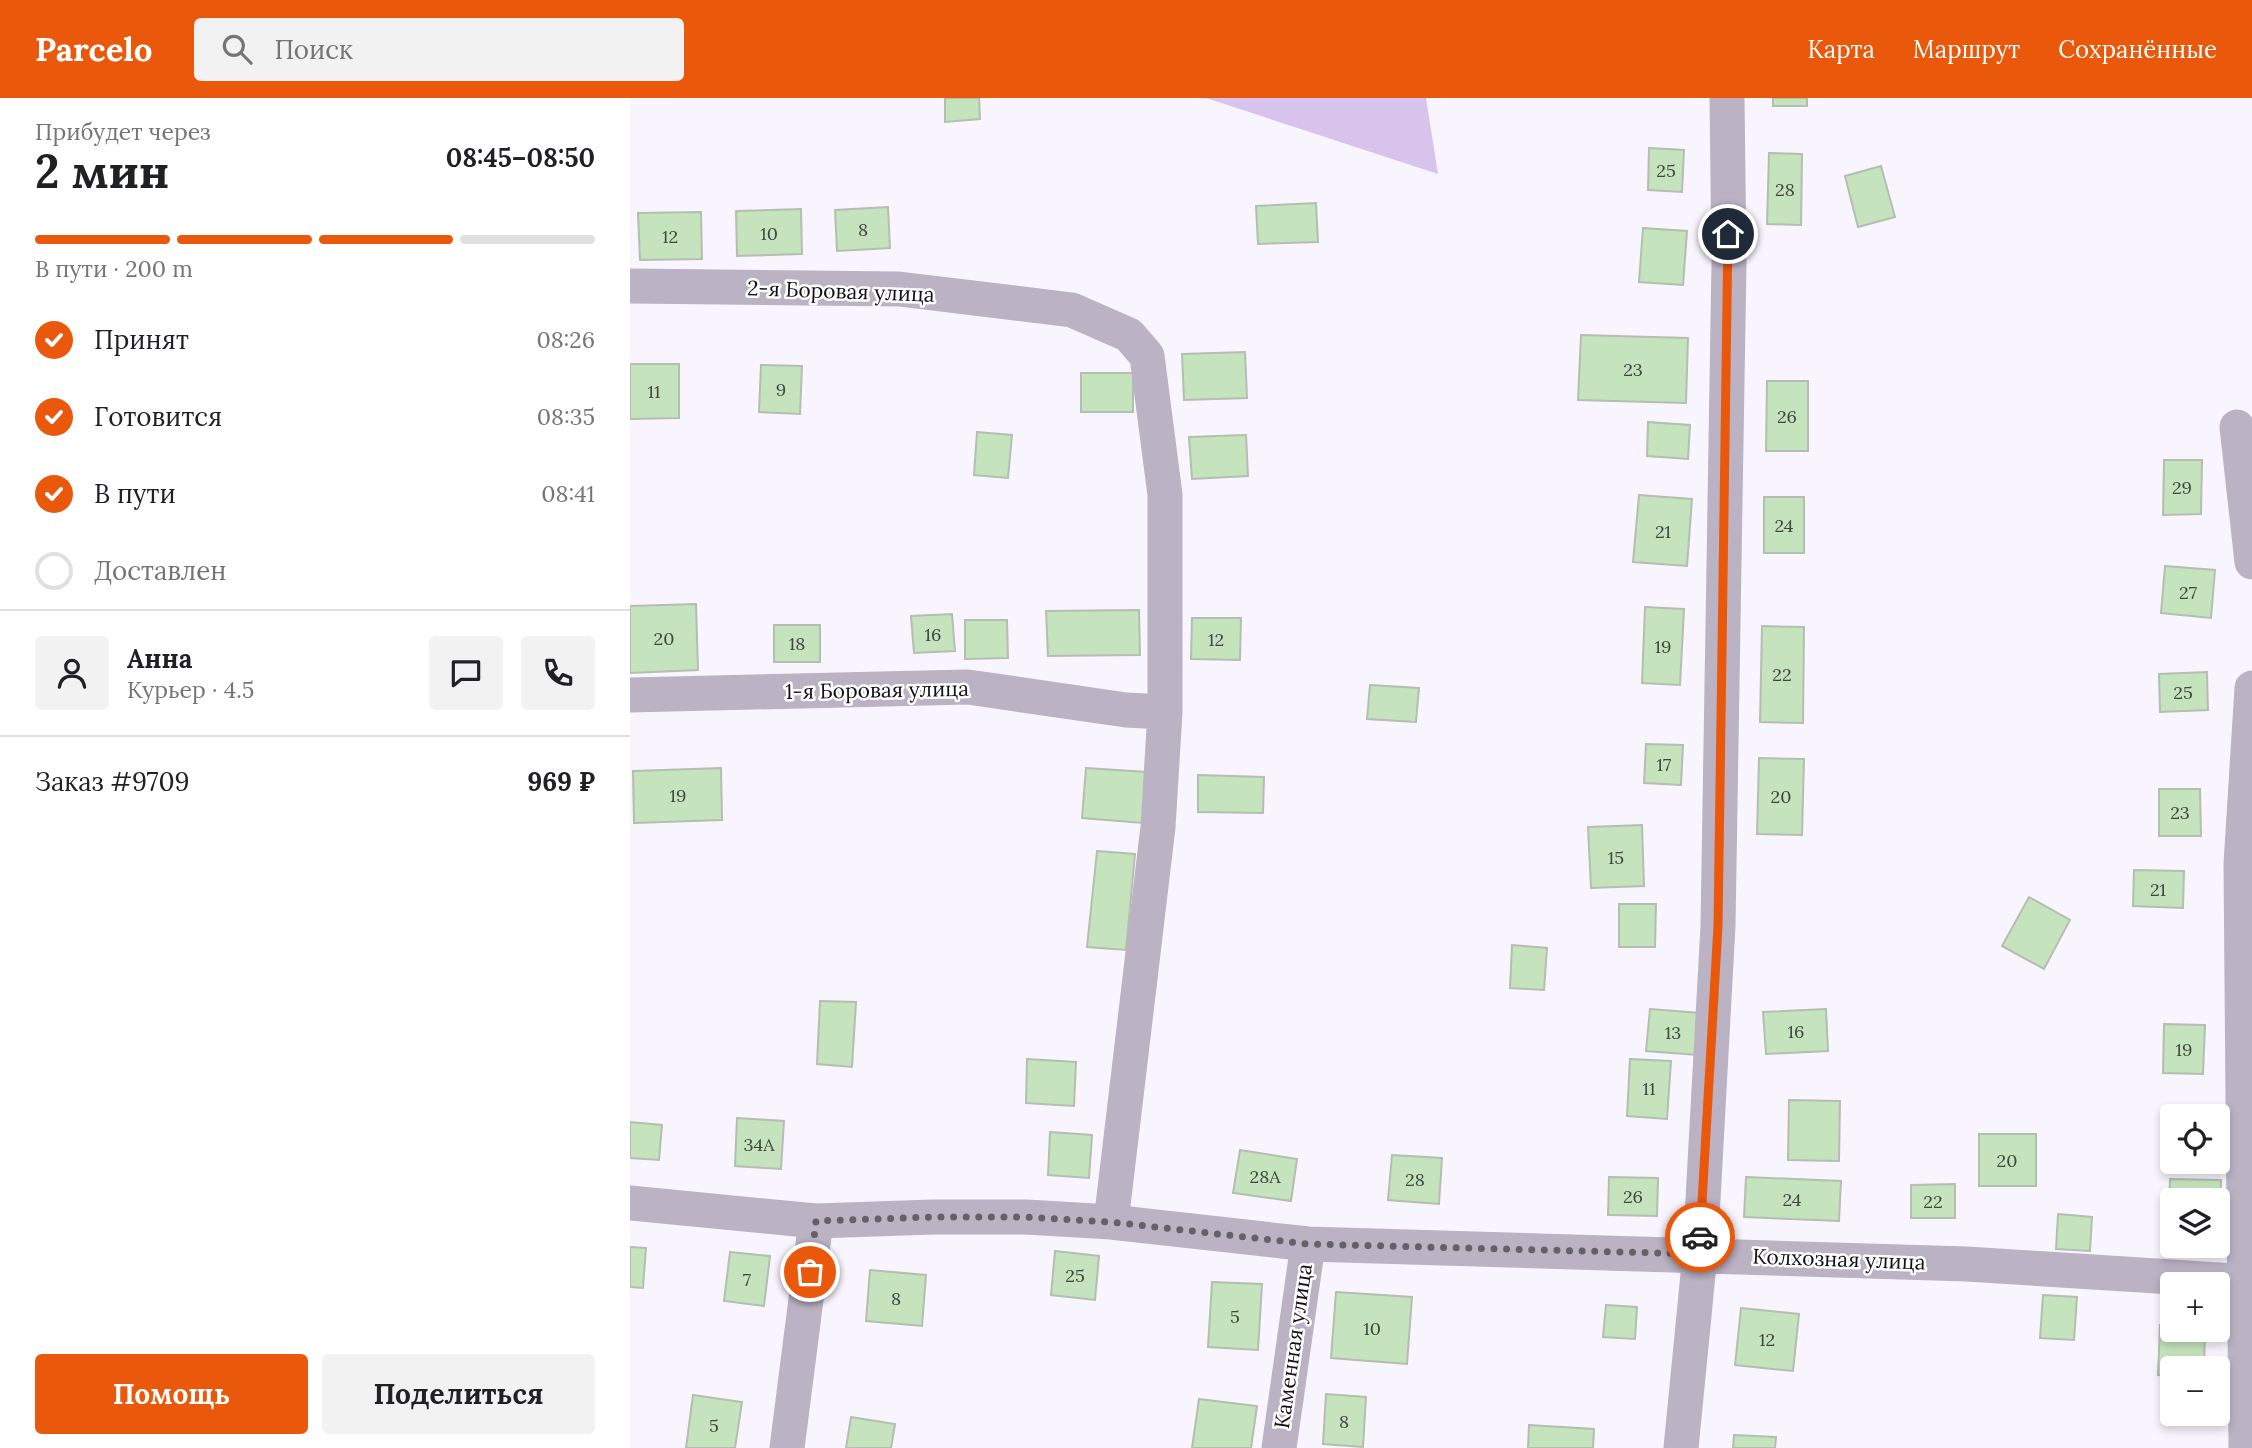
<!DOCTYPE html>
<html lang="ru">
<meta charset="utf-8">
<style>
body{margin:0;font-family:Lora,serif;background:#f2f2f2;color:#202124;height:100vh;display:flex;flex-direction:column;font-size:26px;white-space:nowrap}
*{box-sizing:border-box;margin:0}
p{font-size:23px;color:#757577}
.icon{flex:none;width:38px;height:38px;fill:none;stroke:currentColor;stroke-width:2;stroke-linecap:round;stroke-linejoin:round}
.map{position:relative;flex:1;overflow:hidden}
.panel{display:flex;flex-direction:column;background:#fff;width:630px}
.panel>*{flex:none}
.fabs{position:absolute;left:1530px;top:1006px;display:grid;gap:14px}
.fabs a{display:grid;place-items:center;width:70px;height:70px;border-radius:7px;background:#fff;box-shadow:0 4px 10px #0003;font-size:35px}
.pin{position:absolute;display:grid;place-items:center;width:60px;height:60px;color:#fff;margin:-30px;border:4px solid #fff;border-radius:50%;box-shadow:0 2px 7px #0007}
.courier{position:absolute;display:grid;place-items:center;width:70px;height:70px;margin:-35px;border:5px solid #ea580c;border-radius:50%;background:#fff;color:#222;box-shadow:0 2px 9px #0007}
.head em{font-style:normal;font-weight:700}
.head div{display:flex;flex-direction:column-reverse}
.head{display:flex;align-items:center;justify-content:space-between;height:119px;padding:0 35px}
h1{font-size:46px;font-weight:700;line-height:52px}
.bar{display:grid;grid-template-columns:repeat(4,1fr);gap:10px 7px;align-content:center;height:84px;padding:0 35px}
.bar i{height:9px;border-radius:5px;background:#e0e0e0}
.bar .current{background:#ea580c}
.bar p{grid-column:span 4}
.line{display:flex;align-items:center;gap:18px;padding:0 35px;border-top:2px solid #e0e0e0}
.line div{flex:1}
.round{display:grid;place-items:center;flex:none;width:74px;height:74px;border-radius:7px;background:#f2f2f2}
ol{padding:0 35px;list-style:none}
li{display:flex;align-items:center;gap:21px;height:77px}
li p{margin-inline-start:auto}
li .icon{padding:7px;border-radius:50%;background:#ea580c;color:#fff;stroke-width:4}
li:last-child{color:#757577}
li i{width:38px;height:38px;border:4px solid #e0e0e0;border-radius:50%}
.cta{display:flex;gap:14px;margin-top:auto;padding:14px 35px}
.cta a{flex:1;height:80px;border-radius:7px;background:#ea580c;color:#fff;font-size:28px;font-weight:700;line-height:80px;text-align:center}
.cta a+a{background:#f2f2f2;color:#202124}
header{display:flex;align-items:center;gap:42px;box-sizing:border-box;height:98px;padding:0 35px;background:#ea580c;color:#fff}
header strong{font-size:33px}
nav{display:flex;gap:38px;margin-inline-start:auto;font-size:24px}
.search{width:490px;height:63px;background:#f2f2f2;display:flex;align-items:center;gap:18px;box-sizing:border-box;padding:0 24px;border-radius:7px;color:#757577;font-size:26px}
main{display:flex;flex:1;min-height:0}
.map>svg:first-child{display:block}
</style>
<header>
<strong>Parcelo</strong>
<div class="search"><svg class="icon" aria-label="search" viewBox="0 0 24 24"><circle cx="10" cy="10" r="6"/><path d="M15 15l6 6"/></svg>Поиск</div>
<nav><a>Карта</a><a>Маршрут</a><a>Сохранённые</a></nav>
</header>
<main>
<section class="panel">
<div class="head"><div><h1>2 мин</h1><p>Прибудет через</p></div><em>08:45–08:50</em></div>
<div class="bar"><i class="current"></i><i class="current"></i><i class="current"></i><i></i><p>В пути · 200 m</p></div>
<ol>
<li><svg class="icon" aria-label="check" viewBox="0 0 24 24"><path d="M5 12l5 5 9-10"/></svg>Принят<p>08:26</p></li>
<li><svg class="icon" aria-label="check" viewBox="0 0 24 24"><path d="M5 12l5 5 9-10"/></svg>Готовится<p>08:35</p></li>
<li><svg class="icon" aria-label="check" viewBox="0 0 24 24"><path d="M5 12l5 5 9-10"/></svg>В пути<p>08:41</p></li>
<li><i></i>Доставлен</li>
</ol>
<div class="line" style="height:126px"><a class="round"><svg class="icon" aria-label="person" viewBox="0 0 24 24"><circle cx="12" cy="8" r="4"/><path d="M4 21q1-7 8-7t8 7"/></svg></a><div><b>Анна</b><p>Курьер · 4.5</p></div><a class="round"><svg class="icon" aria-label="chat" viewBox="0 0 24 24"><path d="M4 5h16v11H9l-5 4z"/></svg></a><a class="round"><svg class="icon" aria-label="phone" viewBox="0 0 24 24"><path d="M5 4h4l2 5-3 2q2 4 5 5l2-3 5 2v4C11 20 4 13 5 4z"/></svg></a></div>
<div class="line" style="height:91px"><div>Заказ #9709</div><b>969 ₽</b></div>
<div class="cta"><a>Помощь</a><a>Поделиться</a></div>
</section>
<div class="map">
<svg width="1622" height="1350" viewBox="0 0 1622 1350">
<rect width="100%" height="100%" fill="#f9f5fe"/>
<!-- green -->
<path fill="#d7c3eb" d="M576,0H796L808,76Z"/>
<!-- building -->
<path fill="#c5e3bc" stroke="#b4beb1" stroke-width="2" d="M315,0H349L350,21L315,24Z
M1143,0H1177V8H1143Z
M1019,50L1054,52L1052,94L1018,92Z
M1139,55L1172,56L1171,127L1137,126Z
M1251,68L1265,119L1228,129L1215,78Z
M686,105L688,144L628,146L626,108Z
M258,109L260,150L207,153L205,112Z
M171,111L172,156L107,158L106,113Z
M71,114L72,161L10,162L8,115Z
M1013,130L1057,133L1053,187L1009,184Z
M951,237L1058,240L1056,305L948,302Z
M615,254L617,300L554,302L552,256Z
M0,266H49V320L0,321Z
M131,267L172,268L170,316L129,314Z
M451,275H503V314H451Z
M1137,283H1178V353H1136Z
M1018,324L1060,327L1058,361L1017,358Z
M347,334L382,337L378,380L344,377Z
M616,337L618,378L562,381L559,339Z
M1534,362H1572L1571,416L1533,417Z
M1009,397L1062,401L1057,468L1003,464Z
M1134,399H1174V455H1134Z
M1535,468L1585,472L1581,520L1531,515Z
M66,506L68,572L0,575V508Z
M1015,509L1054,511L1050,587L1012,585Z
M509,512L510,557L418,558L416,513Z
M322,516L325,553L284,555L281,518Z
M562,520H611L610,562L561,561Z
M335,522H377L378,560L335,561Z
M144,527H190V564H144Z
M1132,528L1174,529L1173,625L1130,624Z
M1577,574L1578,612L1530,614L1529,576Z
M740,587L789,590L786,624L737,621Z
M1016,646L1053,647L1051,687L1014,685Z
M1129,660L1174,661L1172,737L1127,736Z
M91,670L92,722L4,725L3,673Z
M456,670L517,674L513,725L452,720Z
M568,677L634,679L633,715L568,714Z
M1529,691H1570L1571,738H1529Z
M1012,727L1014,788L961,790L958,729Z
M467,753L505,756L496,852L457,849Z
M1504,772L1554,773L1553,810L1503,808Z
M1399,799L1440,822L1414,871L1372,848Z
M989,806H1026L1025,849H989Z
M882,847L917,850L914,892L880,890Z
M190,903L226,904L222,969L187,966Z
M1020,911L1070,915L1067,957L1016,953Z
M1196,911L1198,953L1136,956L1133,914Z
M1534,926L1575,927L1573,976L1533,975Z
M397,961L446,964L444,1008L396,1005Z
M1000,961L1041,963L1037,1021L997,1018Z
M1159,1002L1210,1003L1209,1063L1158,1062Z
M107,1020L154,1023L151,1071L105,1068Z
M0,1024L32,1027L29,1062L0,1060Z
M420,1034L462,1037L459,1080L418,1077Z
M1349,1036H1406V1088H1349Z
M610,1052L667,1061L661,1103L603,1095Z
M762,1057L812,1060L809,1106L758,1102Z
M979,1079L1028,1080L1027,1118L978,1117Z
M1116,1079L1211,1083L1209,1123L1114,1119Z
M1540,1081L1591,1082L1589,1144L1587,1102H1542V1143H1538Z
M1325,1086V1120H1281V1087Z
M1428,1116L1462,1119L1460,1153L1426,1151Z
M0,1149L16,1150L13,1190L0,1189Z
M425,1153L469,1158L465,1202L421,1197Z
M100,1154L140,1158L134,1208L94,1203Z
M240,1172L296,1177L292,1228L236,1223Z
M582,1184L632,1186L628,1252L578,1249Z
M706,1194L782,1199L777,1266L701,1260Z
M1413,1197L1447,1199L1444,1242L1410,1240Z
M976,1207L1007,1209L1005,1241L973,1239Z
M1111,1210L1169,1216L1163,1273L1105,1267Z
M1530,1227L1542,1228V1232H1575L1574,1270H1542V1278L1528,1277Z
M696,1296L736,1299L733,1349L693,1346Z
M63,1297L112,1304L105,1350H56Z
M569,1301L627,1308L621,1350H562Z
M221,1319L265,1326L261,1350H216Z
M899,1327L964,1331L963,1350H898Z
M1104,1337L1146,1339L1145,1350H1103Z"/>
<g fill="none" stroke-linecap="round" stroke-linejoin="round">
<!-- street -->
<path stroke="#bbb2c4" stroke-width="35" d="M0,188L269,191L442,212L499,237L517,258L535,397V614L528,729L481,1124
M1607,329L1622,464
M0,597L338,589L496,612L535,614
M0,1105L186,1123L303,1119H396L481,1124L678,1146L1337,1166L1622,1184
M157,1350L186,1123
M649,1350L678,1146
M1051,1350L1070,1156L1088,828L1099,164L1097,0
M1616,1350L1611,766L1622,590"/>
</g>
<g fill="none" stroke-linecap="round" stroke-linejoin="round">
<!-- done -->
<path stroke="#646167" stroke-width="7" stroke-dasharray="0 12.6" d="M180,1174L186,1123L303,1119H396L481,1124L678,1146L1069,1156L1070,1139"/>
<!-- route -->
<path stroke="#ea580c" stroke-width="9" d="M1070,1139L1088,828L1098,136"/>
</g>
<g text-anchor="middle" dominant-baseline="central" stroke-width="5" stroke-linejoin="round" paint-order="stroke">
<!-- number labels -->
<g font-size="18" fill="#404640">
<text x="1036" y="72">25</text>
<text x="1155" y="91">28</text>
<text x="233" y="131">8</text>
<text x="139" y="135">10</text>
<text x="40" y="138">12</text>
<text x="1003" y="271">23</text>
<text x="151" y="291">9</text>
<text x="24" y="293">11</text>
<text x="1157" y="318">26</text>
<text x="1552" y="389">29</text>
<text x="1154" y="427">24</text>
<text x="1033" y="433">21</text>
<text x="1558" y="494">27</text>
<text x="303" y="536">16</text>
<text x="34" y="540">20</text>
<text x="586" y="541">12</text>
<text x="167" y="545">18</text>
<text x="1033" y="548">19</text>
<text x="1152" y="576">22</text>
<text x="1553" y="594">25</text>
<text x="1034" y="666">17</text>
<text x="48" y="697">19</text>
<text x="1151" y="698">20</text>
<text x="1550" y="714">23</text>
<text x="986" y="759">15</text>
<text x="1528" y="791">21</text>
<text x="1166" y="933">16</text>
<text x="1043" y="934">13</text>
<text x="1554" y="951">19</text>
<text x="1019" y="990">11</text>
<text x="129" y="1046">34А</text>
<text x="1377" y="1062">20</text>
<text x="635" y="1078">28А</text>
<text x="785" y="1081">28</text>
<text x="1003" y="1098">26</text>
<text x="1162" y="1101">24</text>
<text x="1303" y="1103">22</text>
<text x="445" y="1177">25</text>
<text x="117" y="1181">7</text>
<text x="266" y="1200">8</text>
<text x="605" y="1218">5</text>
<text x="742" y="1230">10</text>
<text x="1137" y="1241">12</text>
<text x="714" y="1323">8</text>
<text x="84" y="1327">5</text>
</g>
<!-- street labels -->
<g font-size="21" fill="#141116" stroke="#fff">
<text transform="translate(211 193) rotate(2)">2-я Боровая улица</text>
<text transform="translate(247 592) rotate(-1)">1-я Боровая улица</text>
<text transform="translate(1209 1161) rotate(2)">Колхозная улица</text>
<text transform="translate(663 1248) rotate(-82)">Каменная улица</text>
</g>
</g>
</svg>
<div class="fabs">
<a><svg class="icon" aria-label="locate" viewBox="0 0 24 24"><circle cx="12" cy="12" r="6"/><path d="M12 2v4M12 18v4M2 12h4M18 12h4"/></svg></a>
<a><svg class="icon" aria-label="layers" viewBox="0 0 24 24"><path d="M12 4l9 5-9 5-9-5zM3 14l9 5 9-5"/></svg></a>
<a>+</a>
<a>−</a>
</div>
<div class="pin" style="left:180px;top:1174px;background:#ea580c"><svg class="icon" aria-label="bag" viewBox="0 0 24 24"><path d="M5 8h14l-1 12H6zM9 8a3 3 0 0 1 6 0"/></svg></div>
<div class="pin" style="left:1098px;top:136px;background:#1f2937"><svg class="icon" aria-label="home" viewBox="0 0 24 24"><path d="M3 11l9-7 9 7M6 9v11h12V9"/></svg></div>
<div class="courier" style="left:1070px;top:1139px"><svg class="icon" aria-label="car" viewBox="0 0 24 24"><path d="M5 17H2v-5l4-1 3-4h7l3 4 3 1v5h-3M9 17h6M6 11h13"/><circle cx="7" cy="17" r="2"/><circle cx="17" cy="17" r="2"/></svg></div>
</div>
</main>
